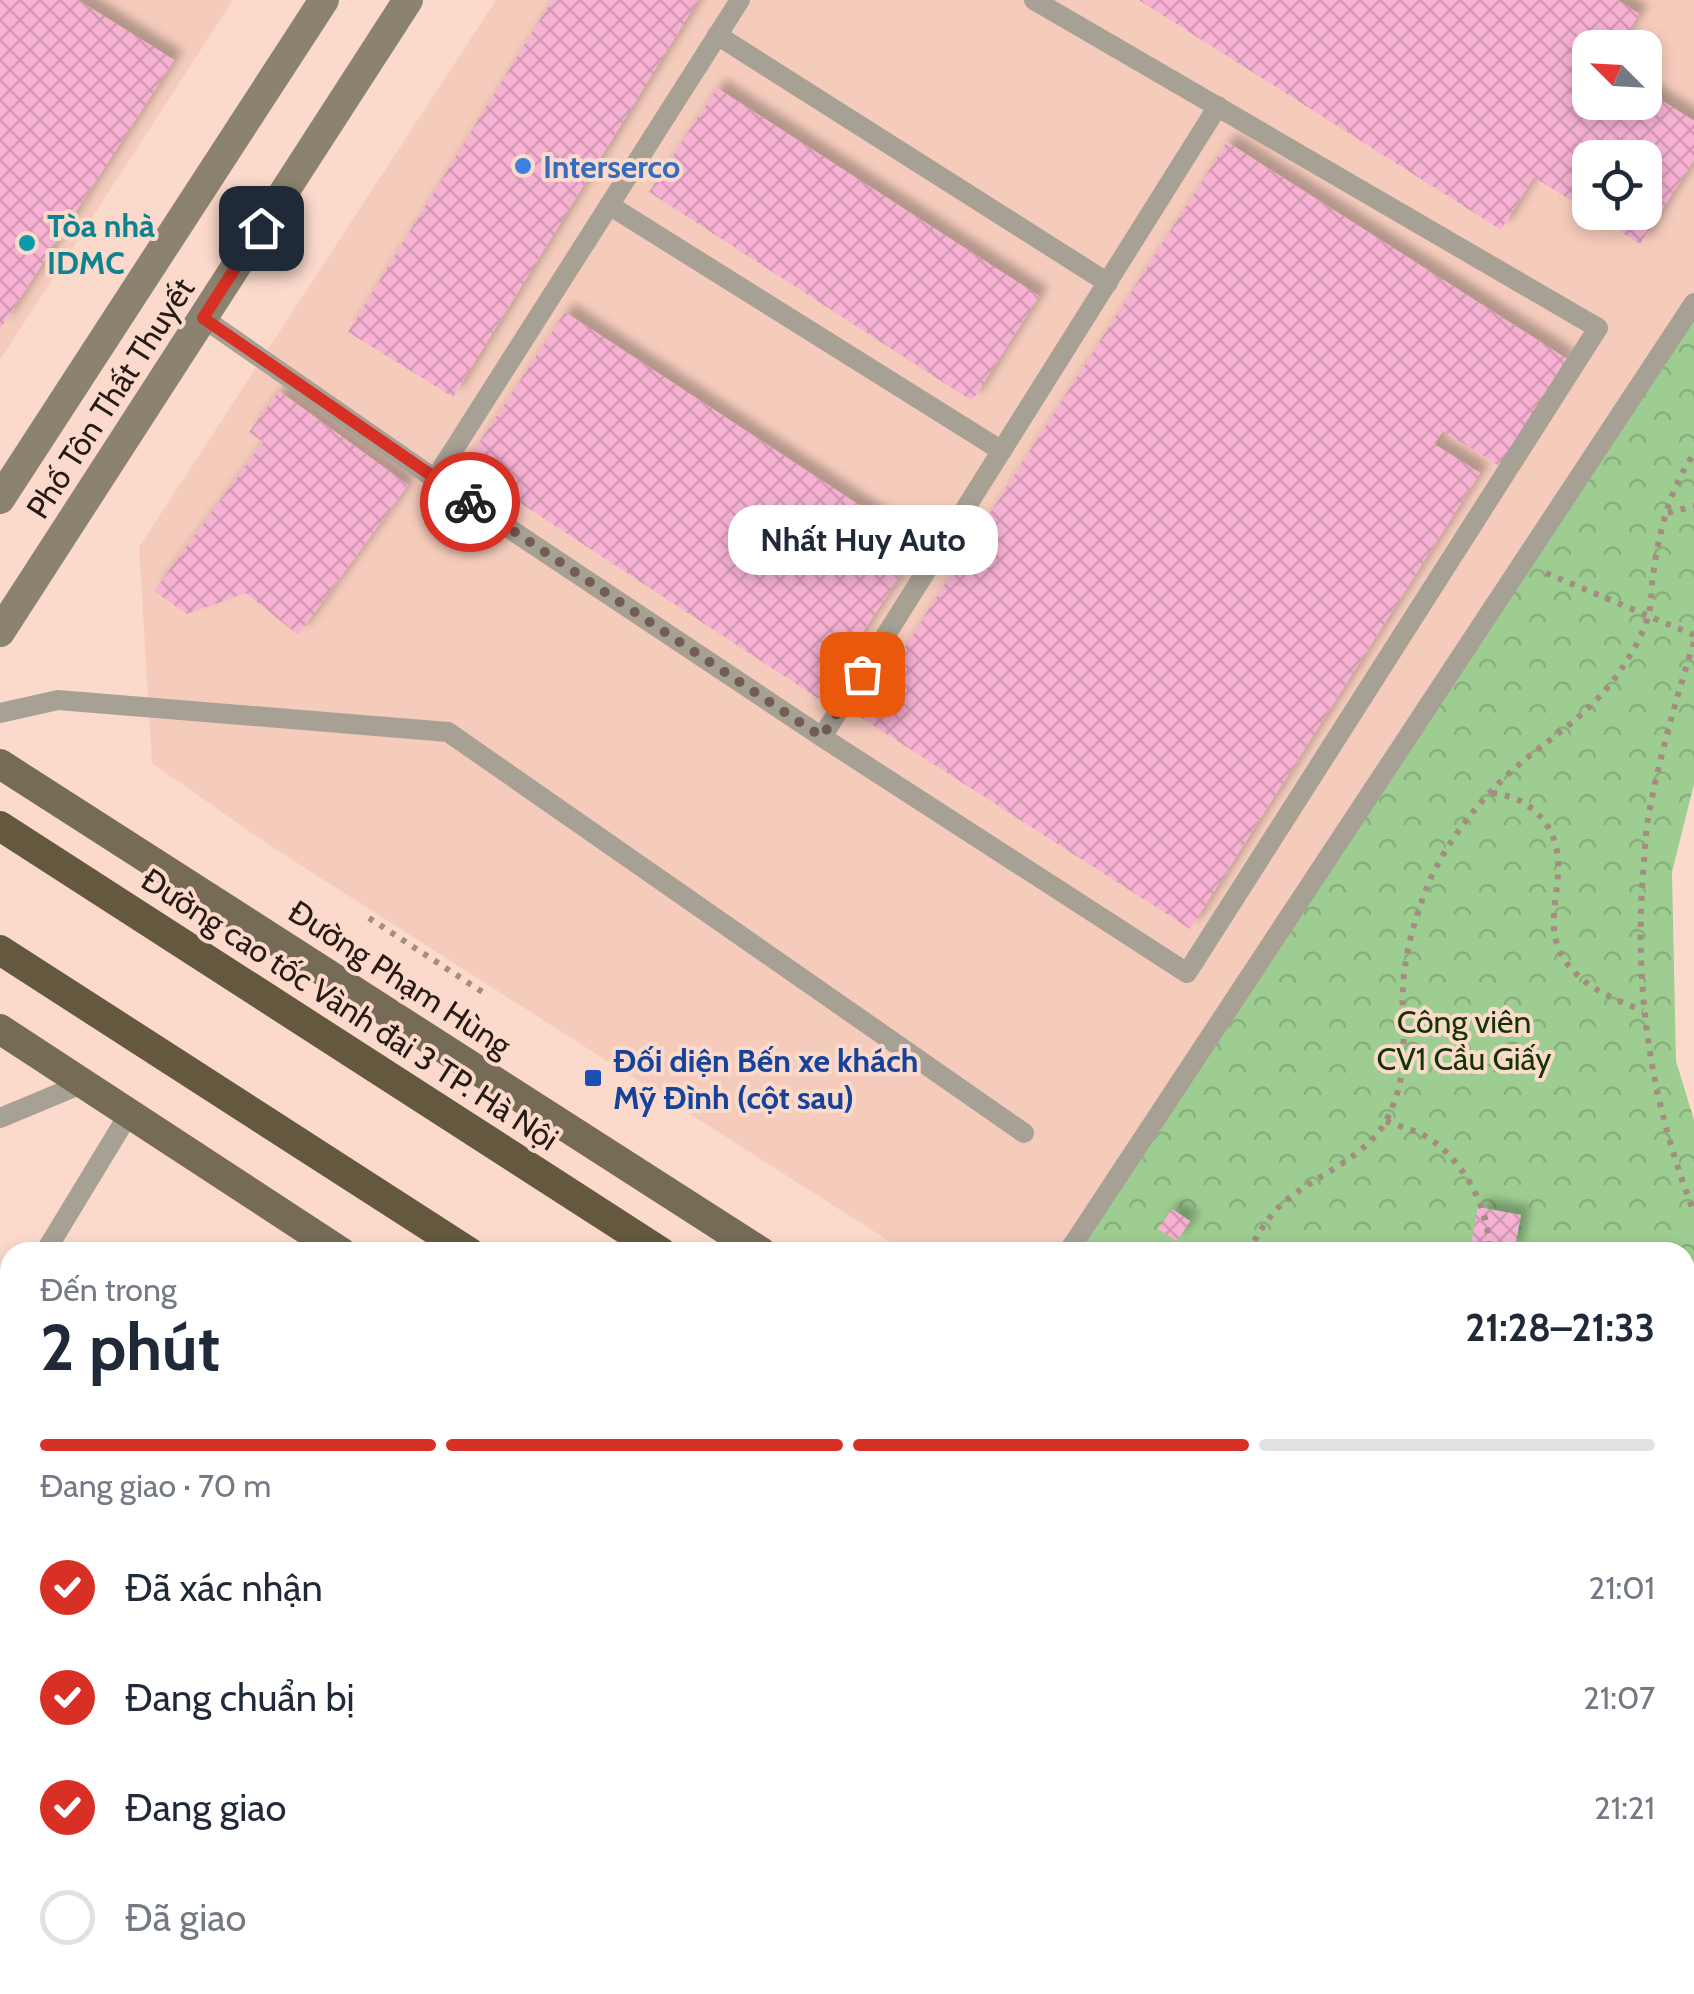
<!DOCTYPE html>
<html lang="vi">
<meta charset="utf-8">
<style>
body{margin:0;font-family:Cabin,sans-serif;background:#f2f2f3;color:#1f2937;height:100vh;display:flex;flex-direction:column;font-size:38px;white-space:nowrap}
*{box-sizing:border-box;margin:0}
p{font-size:32px;color:#747a83}
.icon{flex:none;width:55px;height:55px;fill:none;stroke:currentColor;stroke-width:2;stroke-linecap:round;stroke-linejoin:round}
.map{position:relative;flex:1;overflow:hidden}
.details{position:absolute;left:0px;top:1242px;width:1695px;height:752px;display:flex;flex-direction:column;background:#fff;border-radius:30px 30px 0 0;box-shadow:0 5px 15px #0003}
.details>*{flex:none}
.needle{width:65px;rotate:294deg}
.tools{position:absolute;left:1572px;top:30px;display:grid;gap:20px}
.tools a{display:grid;place-items:center;width:90px;height:90px;border-radius:20px;background:#fff;box-shadow:0 5px 15px #0003;font-size:50px}
.pin{position:absolute;display:grid;place-items:center;width:85px;height:85px;color:#fff;margin:-42px;border-radius:20px;box-shadow:0 5px 15px #0006}
.courier{position:absolute;display:grid;place-items:center;width:100px;height:100px;margin:-50px;border:8px solid #d93025;border-radius:50%;background:#fff;color:#222;box-shadow:0 2px 12px #0007}
.bubble{position:absolute;height:70px;border-radius:30px;background:#fff;box-shadow:0 5px 15px #0003;font-size:32px;font-weight:700;line-height:70px;text-align:center}
.head em{font-style:normal;font-weight:700}
.head div{display:flex;flex-direction:column-reverse}
.head{display:flex;align-items:center;justify-content:space-between;height:170px;padding:0 40px}
h1{font-size:65px;font-weight:700;line-height:75px}
.bar{display:grid;grid-template-columns:repeat(4,1fr);gap:15px 10px;align-content:center;height:120px;padding:0 40px}
.bar i{height:12px;border-radius:8px;background:#e0e1e3}
.bar .current{background:#d93025}
.bar p{grid-column:span 4}
ol{padding:0 40px;list-style:none}
li{display:flex;align-items:center;gap:30px;height:110px}
li p{margin-inline-start:auto}
li .icon{padding:10px;border-radius:50%;background:#d93025;color:#fff;stroke-width:4}
li:last-child{color:#747a83}
li i{width:55px;height:55px;border:5px solid #e0e1e3;border-radius:50%}
.map>svg:first-child{display:block}
</style>
<div class="map">
<svg width="1694" height="1994" viewBox="0 0 1694 1994">
<defs>
<pattern id="park-crowns" width="20" height="18" patternUnits="userSpaceOnUse" patternTransform="scale(2.5)"><rect width="20" height="18" fill="#9ecd91"/><path d="M2 6a3 3 0 1 1 6 0M12 15a3 3 0 1 1 6 0" fill="none" stroke="#88af7c"/></pattern>
<pattern id="building-cross-hatch" width="8" height="8" patternUnits="userSpaceOnUse" patternTransform="scale(2.5)"><rect width="8" height="8" fill="#f7b2d3"/><path d="M0 0l8 8M0 8l8-8" fill="none" stroke="#d498b4"/></pattern>
<filter id="shadow"><feDropShadow dx="9" dy="-9" stdDeviation="5" flood-color="#0004"/></filter>
</defs>
<rect width="100%" height="100%" fill="#fbdacc"/>
<!-- built -->
<path fill="#f5ccbc" fill-rule="evenodd" d="M0,0H233L0,360Z
M496,0H1694V306L1077,1252H906L269,845L152,763L139,547ZM1590,48H1645V102H1590ZM1590,158H1645V212H1590Z"/>
<!-- park -->
<path fill="url(#park-crowns)" d="M1694,306V784L1672,872L1676,1061L1694,1120V1461L1685,1460V1252H1077Z"/>
<!-- building -->
<path fill="url(#building-cross-hatch)" fill-rule="evenodd" filter="url(#shadow)" d="M0,0H78L174,60L0,329Z
M552,0H698L453,397L348,332Z
M1139,0H1618L1639,14L1618,48H1590V102H1645V90L1694,121V160L1640,244L1534,177L1501,230ZM1590,158H1645V212H1590Z
M717,88L1039,296L972,401L649,192Z
M1227,142L1567,359L1499,466L1443,431L1434,444L1480,473L1190,929L860,717Z
M565,312L920,545L819,699L464,466Z
M279,391L408,485L298,635L246,593L187,614L154,591L263,442L249,432Z
M1478,1207L1521,1215L1514,1252L1470,1250Z
M1172,1209L1190,1221L1177,1241L1158,1229Z
M0,1402L10,1408V1634L0,1628Z
M325,1985H421L434,1994H338Z"/>
<g fill="none" stroke-linecap="round" stroke-linejoin="round">
<!-- path -->
<path stroke="#a48c81" stroke-width="6" stroke-dasharray="5 8" stroke-linecap="butt" d="M1668,513L1694,506
M1546,573L1694,635
M1694,642C1676,699 1660,755 1649,813C1645,833 1645,854 1643,874C1634,991 1651,1103 1694,1212
M1492,793C1534,797 1561,830 1558,872C1557,904 1545,932 1566,962C1584,988 1615,999 1643,1011
M369,918L487,995
M1386,1121C1398,1126 1412,1129 1423,1135C1460,1154 1493,1211 1488,1252
M160,1250L164,1252
M1248,1252C1258,1235 1267,1217 1283,1203C1315,1175 1368,1158 1388,1117C1414,1061 1398,1031 1404,975C1407,945 1416,916 1427,887C1447,838 1488,789 1529,756C1564,729 1597,706 1622,668C1632,653 1645,631 1649,613C1652,601 1651,588 1653,576C1658,535 1670,487 1694,454"/>
<!-- service -->
<path stroke="#a7a195" stroke-width="20" d="M717,35L1108,283
M609,205L1002,451
M203,318L435,479L822,737L1187,973L1598,328L1034,0
M435,479L740,0
M0,713L58,700L448,732L1024,1133
M822,737L1218,106
M0,1118L84,1083
M45,1252L130,1112
M1068,1252L1694,303
M0,1758L10,1764"/>
<!-- minor -->
<path stroke="#a7a195" stroke-width="30" d="M1685,1560H1694
M142,1994L148,1985"/>
<!-- secondary -->
<path stroke="#8b8270" stroke-width="30" d="M0,499L324,0
M0,632L408,0"/>
<!-- primary -->
<path stroke="#766b55" stroke-width="30" d="M0,764L761,1252
M0,1029L341,1252
M1685,1857L1694,1863
M1491,1985L1505,1994"/>
<!-- motorway -->
<path stroke="#64583f" stroke-width="30" d="M0,826L661,1252
M0,950L469,1252
M1685,1913L1694,1919
M1603,1985L1618,1994"/>
</g>
<g fill="none" stroke-linecap="round" stroke-linejoin="round">
<!-- done -->
<path stroke="#715d55" stroke-width="10" stroke-dasharray="0 18" d="M470,502L822,737L862,674"/>
<!-- route -->
<path stroke="#d93025" stroke-width="12" d="M261,228L203,318L470,502"/>
</g>
<!-- markers -->
<circle fill="#3f7fe0" stroke="#fbdacc" stroke-width="4" cx="523" cy="166" r="10"/>
<circle fill="#0f9aa8" stroke="#fbdacc" stroke-width="4" cx="27" cy="243" r="10"/>
<rect fill="#1a4fb4" stroke="#fbdacc" stroke-width="4" x="583" y="1068" width="20" height="20" rx="5"/>
<g text-anchor="middle" dominant-baseline="central" stroke-width="8" stroke-linejoin="round" paint-order="stroke">
<!-- shop labels -->
<g font-size="32" font-weight="bold" fill="#366cbe" stroke="#fbdacc" text-anchor="start">
<text x="543" y="166">Interserco</text>
</g>
<!-- culture labels -->
<g font-size="32" font-weight="bold" fill="#0d838f" stroke="#fbdacc" text-anchor="start">
<text x="47" y="225">Tòa nhà<tspan x="47" dy="37">IDMC</tspan></text>
</g>
<!-- street labels -->
<g font-size="32" fill="#261a15" stroke="#fbdacc">
<text transform="translate(110 398) rotate(-57)">Phố Tôn Thất Thuyết</text>
<text transform="translate(400 978) rotate(33)">Đường Phạm Hùng</text>
<text transform="translate(350 1009) rotate(33)">Đường cao tốc Vành đai 3 TP. Hà Nội</text>
</g>
<!-- park labels -->
<g font-size="32" fill="#103403" stroke="#fbdacc">
<text x="1464" y="1021">Công viên<tspan x="1464" dy="37">CV1 Cầu Giấy</tspan></text>
</g>
<!-- transit labels -->
<g font-size="32" font-weight="bold" fill="#164399" stroke="#fbdacc" text-anchor="start">
<text x="613" y="1060">Đối diện Bến xe khách<tspan x="613" dy="37">Mỹ Đình (cột sau)</tspan></text>
</g>
</g>
</svg>
<div class="tools">
<a><svg class="needle" viewBox="-14 -14 28 28"><path d="M0-13l5 13h-10z" fill="#e53935"/><path d="M0 13l5-13h-10z" fill="#747a83"/></svg></a>
<a><svg class="icon" aria-label="locate" viewBox="0 0 24 24"><circle cx="12" cy="12" r="6"/><path d="M12 2v4M12 18v4M2 12h4M18 12h4"/></svg></a>
</div>
<div class="pin" style="left:862px;top:674px;background:#ea580c"><svg class="icon" aria-label="bag" viewBox="0 0 24 24"><path d="M5 8h14l-1 12H6zM9 8a3 3 0 0 1 6 0"/></svg></div>
<div class="pin" style="left:261px;top:228px;background:#1f2937"><svg class="icon" aria-label="home" viewBox="0 0 24 24"><path d="M3 11l9-7 9 7M6 9v11h12V9"/></svg></div>
<div class="courier" style="left:470px;top:502px"><svg class="icon" aria-label="bike" viewBox="0 0 24 24"><circle cx="6" cy="16" r="4"/><circle cx="18" cy="16" r="4"/><path d="M6 16l4-8h5l3 8M10 8l3 8H6M13 5h3"/></svg></div>
<div class="bubble" style="left:728px;top:505px;width:270px">Nhất Huy Auto</div>
<section class="details">
<div class="head"><div><h1>2 phút</h1><p>Đến trong</p></div><em>21:28–21:33</em></div>
<div class="bar"><i class="current"></i><i class="current"></i><i class="current"></i><i></i><p>Đang giao · 70 m</p></div>
<ol>
<li><svg class="icon" aria-label="check" viewBox="0 0 24 24"><path d="M5 12l5 5 9-10"/></svg>Đã xác nhận<p>21:01</p></li>
<li><svg class="icon" aria-label="check" viewBox="0 0 24 24"><path d="M5 12l5 5 9-10"/></svg>Đang chuẩn bị<p>21:07</p></li>
<li><svg class="icon" aria-label="check" viewBox="0 0 24 24"><path d="M5 12l5 5 9-10"/></svg>Đang giao<p>21:21</p></li>
<li><i></i>Đã giao</li>
</ol>
</section>
</div>
